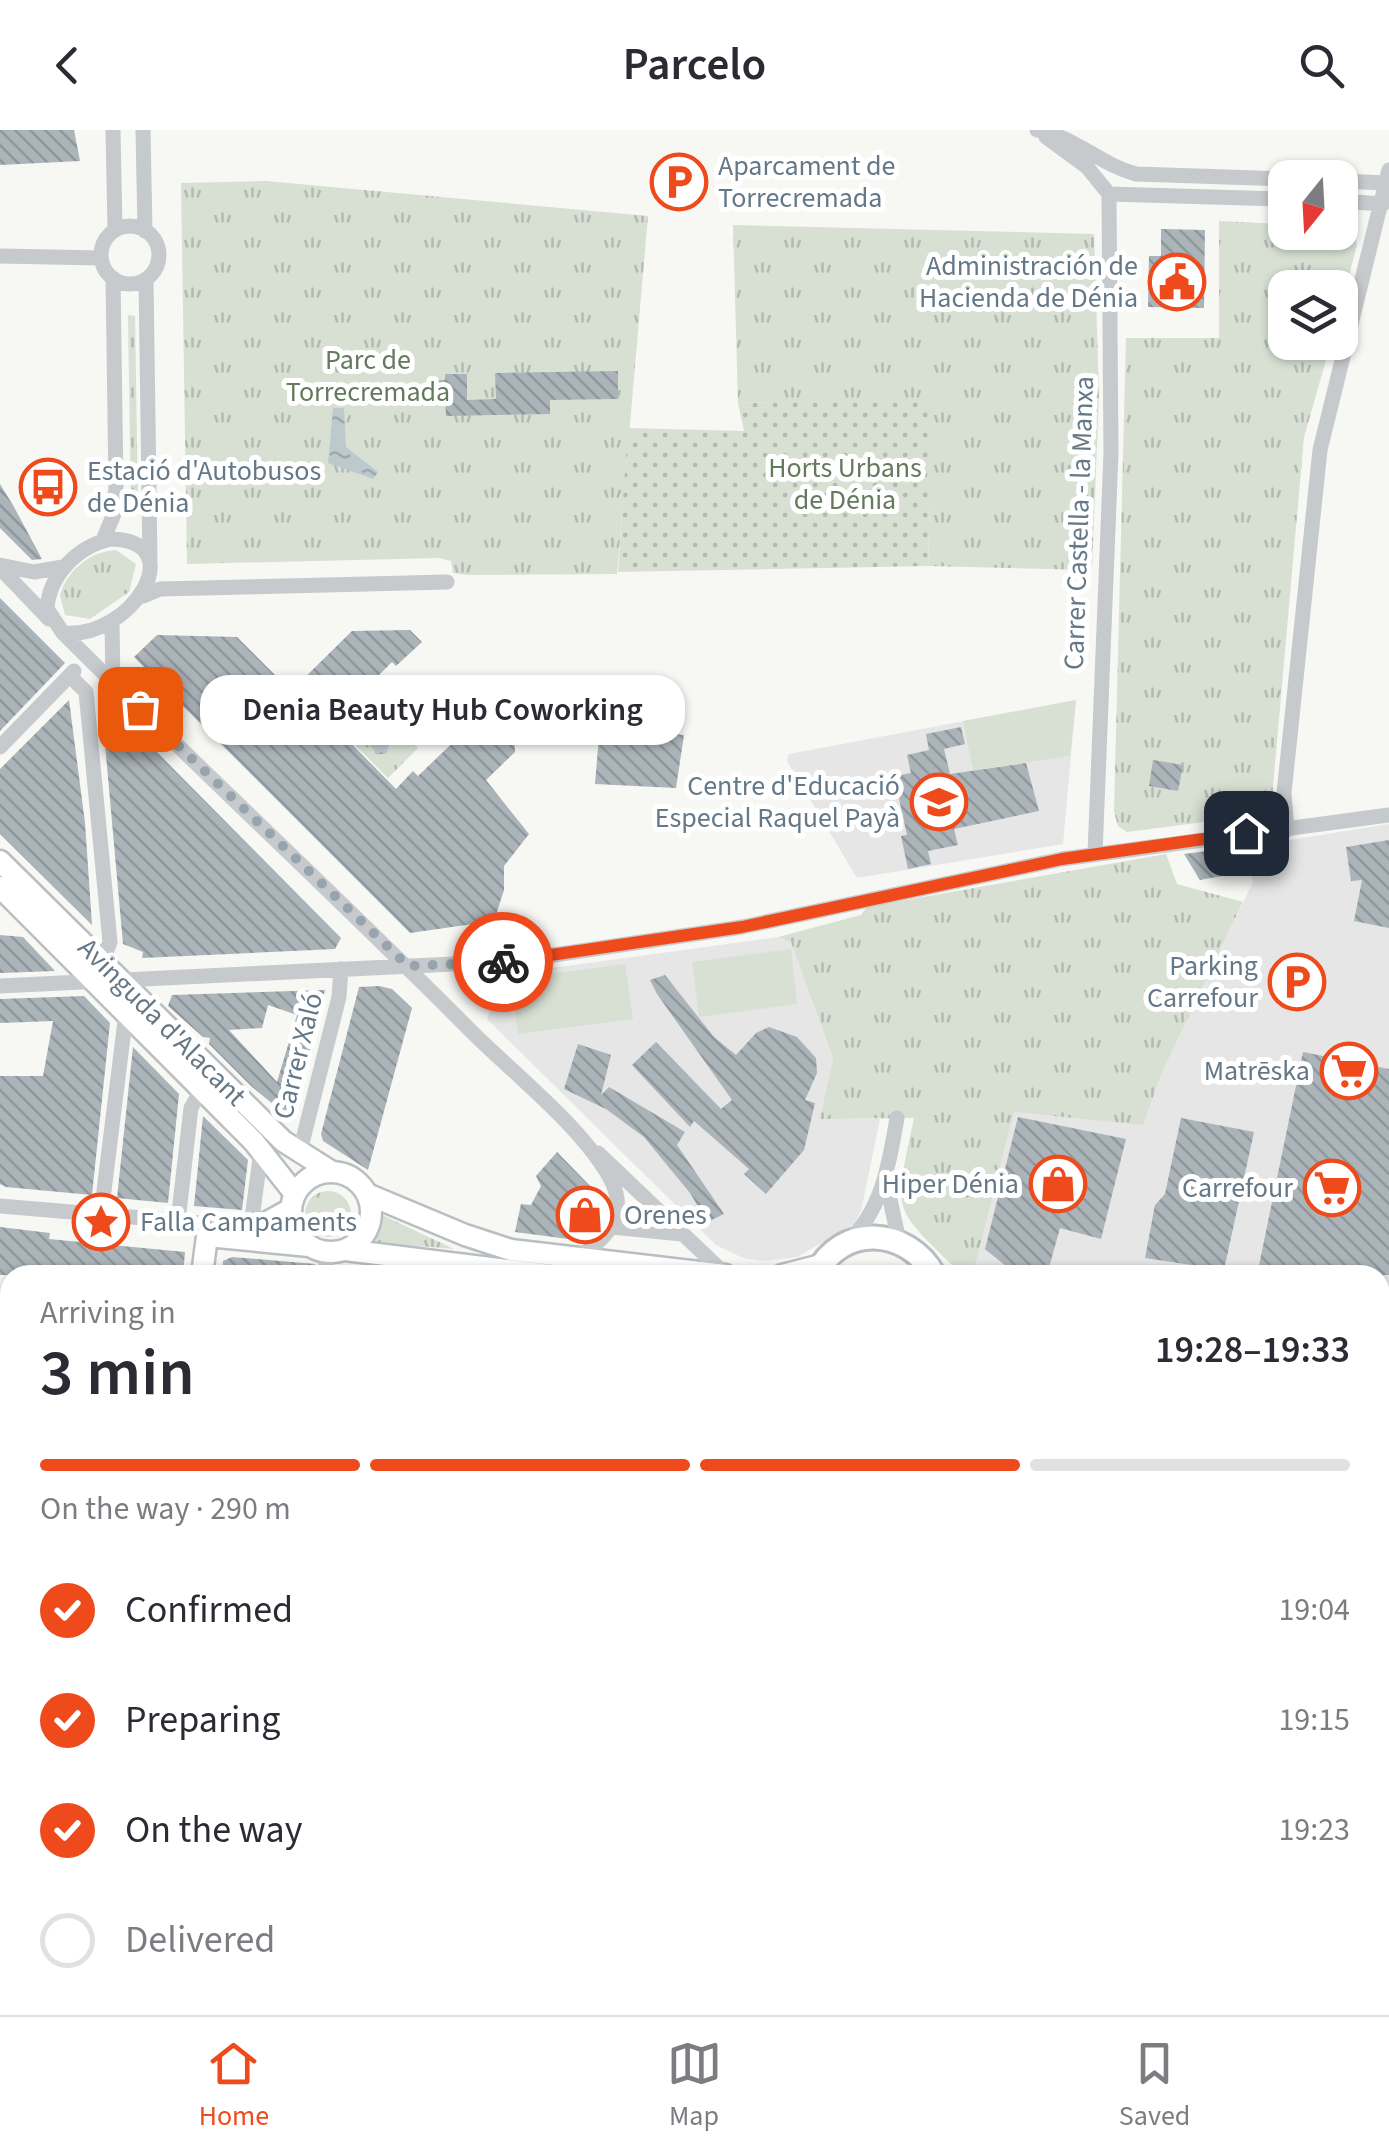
<!DOCTYPE html>
<meta charset="utf-8">
<style>
body{margin:0;font-family:"Source Sans 3",sans-serif;background:#f7f7f7;color:#2b2b33;height:100vh;display:flex;flex-direction:column;font-size:38px;white-space:nowrap}
*{box-sizing:border-box;margin:0}
p{font-size:32px;color:#7c7c81}
.icon{flex:none;width:55px;height:55px;fill:none;stroke:currentColor;stroke-width:2;stroke-linecap:round;stroke-linejoin:round}
.map{position:relative;flex:1;overflow:hidden}
.drawer{position:absolute;left:0px;top:1135px;width:1390px;height:750px;display:flex;flex-direction:column;background:#fff;border-radius:30px 30px 0 0;box-shadow:0 2px 8px #0004}
.drawer>*{flex:none}
.needle{width:65px;rotate:198deg}
.fabs{position:absolute;left:1268px;top:30px;display:grid;gap:20px}
.fabs a{display:grid;place-items:center;width:90px;height:90px;border-radius:20px;background:#fff;box-shadow:0 2px 8px #0004;font-size:50px}
.pin{position:absolute;display:grid;place-items:center;width:85px;height:85px;color:#fff;margin:-42px;border-radius:20px;box-shadow:0 5px 15px #0006}
.courier{position:absolute;display:grid;place-items:center;width:100px;height:100px;margin:-50px;border:8px solid #ef4a1c;border-radius:50%;background:#fff;color:#222;box-shadow:0 2px 12px #0007}
.bubble{position:absolute;height:70px;border-radius:30px;background:#fff;box-shadow:0 2px 8px #0004;font-size:32px;font-weight:600;line-height:70px;text-align:center}
.overview em{font-style:normal;font-weight:600}
.overview div{display:flex;flex-direction:column-reverse}
.overview{display:flex;align-items:center;justify-content:space-between;height:170px;padding:0 40px}
h1{font-size:65px;font-weight:600;line-height:75px}
.bar{display:grid;grid-template-columns:repeat(4,1fr);gap:15px 10px;align-content:center;height:120px;padding:0 40px}
.bar i{height:12px;border-radius:8px;background:#e1e1e2}
.bar .current{background:#ef4a1c}
.bar p{grid-column:span 4}
ol{padding:0 40px;list-style:none}
li{display:flex;align-items:center;gap:30px;height:110px}
li p{margin-inline-start:auto}
li .icon{padding:10px;border-radius:50%;background:#ef4a1c;color:#fff;stroke-width:4}
li:last-child{color:#7c7c81}
li i{width:55px;height:55px;border:5px solid #e1e1e2;border-radius:50%}
header{display:flex;justify-content:space-between;align-items:center;height:130px;padding:0 40px;background:#fff;font-size:45px;font-weight:600}
.tabs{display:flex;justify-content:space-around;align-items:center;height:140px;border-top:2px solid #e1e1e2;background:#fff;font-size:28px;color:#7c7c81}
.tabs a{display:grid;justify-items:center;gap:5px}
.tabs .current{color:#ef4a1c}
.map>svg:first-child{display:block}
</style>
<header><svg class="icon" aria-label="back" viewBox="0 0 24 24"><path d="M15 5l-7 7 7 7"/></svg>Parcelo<svg class="icon" aria-label="search" viewBox="0 0 24 24"><circle cx="10" cy="10" r="6"/><path d="M15 15l6 6"/></svg></header>
<div class="map">
<svg width="1389" height="1885" viewBox="0 0 1389 1885">
<defs>
<pattern id="grass-tufts" width="24" height="20" patternUnits="userSpaceOnUse" patternTransform="scale(2.5)"><rect width="24" height="20" fill="#d8e0d4"/><path d="M3 7l-1-3M5 7V3M7 7l1-3M15 17l-1-3M17 17v-4M19 17l1-3" fill="none" stroke="#b3bab2"/></pattern>
<pattern id="garden-dots" width="8" height="8" patternUnits="userSpaceOnUse" patternTransform="scale(2.5)"><rect width="8" height="8" fill="#d8e0d4"/><path d="M2 2h.1M6 6h.1" fill="none" stroke="#b3bab2" stroke-width="1.8" stroke-linecap="round"/></pattern>
<pattern id="water-ripples" width="26" height="14" patternUnits="userSpaceOnUse" patternTransform="scale(2.5)"><rect width="26" height="14" fill="#bdc9cd"/><path d="M2 4q2-2 4 0t4 0M15 11q2-2 4 0t4 0" fill="none" stroke="#9da8ac"/></pattern>
<pattern id="building-back-hatch" width="6" height="6" patternUnits="userSpaceOnUse" patternTransform="scale(2.5)"><rect width="6" height="6" fill="#abb4b9"/><path d="M-1 5l2 2M0 0l6 6M5-1l2 2" fill="none" stroke="#8f979c"/></pattern>
</defs>
<rect width="100%" height="100%" fill="#f7f7f4"/>
<!-- built -->
<path fill="#e5e6e5" d="M1076,570L1063,714L857,748L787,631L789,624Z
M1389,694V1436L1380,1440V1145H973L1014,982L1143,994L1161,945L1253,752L1247,717Z
M778,807L791,811L833,930L821,988L880,989L861,1081L854,1094L797,1127L764,1131L743,1128L716,1115L487,889L501,845Z"/>
<!-- grass -->
<path fill="url(#grass-tufts)" d="M266,51L648,86L617,444L468,445L453,443L451,431L439,428L187,434L181,53Z
M1219,91L1285,94V102H1340L1343,96L1355,105L1357,115L1340,180V158H1285V212L1331,213L1304,307L1272,668L1258,685L1127,702L1118,696L1114,682L1126,208H1219Z
M733,95L1094,104L1099,265L1092,440L928,436L932,270L738,273Z
M128,185L135,186L138,374H131Z
M116,420L136,434L129,462L90,489L65,485L60,465C67,440 91,421 116,420Z
M398,545L444,590L432,603L422,599L410,609L418,618L388,648L342,602Z
M1166,724L1177,754L1243,772L1161,945L1143,995L1014,982L973,1145H962C891,1074 893,1088 914,988L820,989L833,929L791,812L778,807L861,785L867,777Z
M305 1084a23 23 0 1 1 46 0a23 23 0 1 1-46 0Z
M380,1084L454,1119L371,1112Z
M1389,1436V1885H1140L1129,1875H1380V1440Z
M457,1875H1111L1122,1885H450Z"/>
<!-- garden -->
<path fill="url(#garden-dots)" d="M933,269L928,436L618,442L628,298L744,301L738,273Z"/>
<!-- pitch -->
<path fill="#d8e0d4" d="M1076,570L1070,626L973,640L963,591Z
M791,819L797,874L699,887L692,832Z
M625,834L633,889L518,904L511,849Z"/>
<!-- water -->
<path fill="url(#water-ripples)" d="M333,278H344L346,317L378,342L373,349L328,333Z
M395,577L411,586V603L401,612H390L386,624H376L371,615L376,607L369,603L368,592L376,587L389,595V582Z"/>
<!-- building -->
<path fill="url(#building-back-hatch)" fill-rule="evenodd" d="M0,0H74L80,31L0,35Z
M1161,99L1205,100L1204,178L1148,177L1149,126H1161Z
M618,241V269L550,270V284L446,286L445,264L436,265V250H445V244H467V270L496,269L495,243Z
M0,354L14,377L42,429L32,430L0,398Z
M0,468L65,533L0,601Z
M410,500L422,512L396,536L392,532L331,593L396,659L413,641L418,646L468,598L502,596L514,608L515,622L486,650L529,704L504,736V760L494,791L410,803L134,527L157,505L237,507L291,561L352,501Z
M69,570L85,693L92,795L0,704V639Z
M632,580L675,581L674,604L684,605L676,658L595,654L600,594L630,595Z
M119,584L341,808L335,819L142,828L143,822L123,814L103,592Z
M961,597L965,614L944,619L950,644L1026,633L1039,681L954,699L958,715L928,721L931,734L908,739L901,706L907,705L894,646L911,643L907,625L929,620L926,604Z
M1153,630L1183,635L1178,661L1149,656Z
M1389,710V798L1354,791L1362,750L1351,751L1346,717Z
M1239,717V743L1200,750L1184,724Z
M0,805L23,807L55,841L0,843Z
M665,845L714,907L736,925L756,903L769,897L797,907L816,928L817,943L805,970L815,973L804,1020L766,1064L744,1044L749,1039L694,991L690,997L632,935L656,912L721,979L732,970L657,864L650,850Z
M379,856L392,859L412,878L368,1040L323,1011L321,1004L359,857Z
M325,860L294,983L286,985L251,956L209,914L210,908L203,907L168,876L172,865ZM268,875L297,885L277,952L229,900L262,898Z
M84,866L110,893L92,1065L6,1057L0,1054V946H43L53,891L0,893V869Z
M578,914L611,925L601,965L609,957L685,1002L677,1015L724,1084L701,1095L694,1081L699,1078L690,1063L644,1007L606,979L564,959Z
M133,917L179,964L168,1073L117,1068Z
M1303,922L1389,939V1145H1257Z
M203,986L248,1030L242,1080L194,1076Z
M1018,987L1126,1009L1101,1109L1060,1098L1047,1145H1017L985,1119Z
M1181,988L1254,1002L1224,1140L1145,1128L1155,1075L1165,1064Z
M557,1022L597,1063L601,1090L588,1106L576,1110L515,1102L521,1074L531,1075L541,1056L536,1046Z
M0,1097L50,1103L49,1109L185,1122L183,1145H0Z
M232,1127L315,1134L314,1145H222L223,1131Z"/>
<g fill="none" stroke-linecap="round" stroke-linejoin="round">
<!-- secondary casing -->
<g stroke="#b8bec2" stroke-width="25">
<path id="secondary" d="M0,731L283,1011L332,1042
M0,757L254,1012L295,1064
M291 1082a40 40 0 1 1 80 0a40 40 0 1 1-80 0Z
M367,1064L465,1105L511,1120L725,1145
M229,1096H260L291,1079
M207,1106L309,1116
M345,1120L549,1145
M202,1145L207,1106
M782,1145L821,1135
M0,1689L10,1686
M410,1875L421,1885"/>
</g>
<!-- primary casing -->
<g stroke="#b9bdc1" stroke-width="28">
<path id="primary" d="M816,1145C841,1093 907,1097 934,1145
M1380,1209L1389,1210
M1380,1234L1389,1235"/>
</g>
<!-- street -->
<path stroke="#c6cacd" stroke-width="15" d="M113,0L115,100
M143,0L145,101
M1037,0C1077,8 1099,34 1136,44L1285,49
M1046,7L1087,37L1109,64
M1340,51L1386,53
M1109,64L1285,69
M1340,71L1383,74
M101 125a29 29 0 1 1 58 0a29 29 0 1 1-58 0Z
M0,126L101,128
M146,149L150,433
M111,409C193,411 131,510 63,503L47,479C49,445 78,416 111,409Z
M103,410L114,384L116,357L113,148
M0,435L34,442L63,437
M0,438L49,489
M143,466L160,459L447,452
M112,493L113,554
M63,503C198,638 338,767 472,902C514,944 586,1000 612,1052C628,1086 605,1110 579,1127
M70,546L86,562L110,812L102,834
M0,617L74,541
M1287,700L1284,663L1320,320L1389,40
M1095,724L1111,323L1109,64
M0,856L513,831L742,797L1062,729L1389,685
M598,1023L726,1145
M299,1025L339,867L341,839
M886,1051L899,1111
M0,1076L238,1096
M101,1085L126,883
M178,1091L191,978L202,958
M251,1096L261,1021
M612,1097L682,1104
M848,1112C883,1078 889,1034 897,988
M325,1145L327,1122
M0,1331L10,1332
M1380,1429L1389,1426
M0,1502L10,1511
M2,1885L10,1870"/>
<!-- secondary -->
<use href="#secondary" stroke="#fff" stroke-width="20"/>
<!-- primary -->
<use href="#primary" stroke="#fff" stroke-width="22"/>
</g>
<g fill="none" stroke-linecap="round" stroke-linejoin="round">
<!-- done -->
<path stroke="#97a4ad" stroke-width="10" stroke-dasharray="0 18" d="M140,579L408,836L503,832"/>
<!-- route -->
<path stroke="#ef4a1c" stroke-width="12" d="M503,832L742,797L1062,729L1246,703"/>
</g>
<!-- icons -->
<defs>
<g id="parking-ring" transform="scale(2.875)"><circle r="9.5" fill="#fff" stroke="#ef4a1c" stroke-width="1.5"/><path d="M-3.5-5.5H1a3.5 3.5 0 0 1 0 7H-1V5.5H-3.5ZM-1-3.4V-.6H.8a1.4 1.4 0 0 0 0-2.8Z" fill="#ef4a1c"/></g>
<g id="civic-ring" transform="scale(2.875)"><circle r="9.5" fill="#fff" stroke="#ef4a1c" stroke-width="1.5"/><path d="M-.6-6.5H3V-4.5H.6V-3L4-1V1h2V6H-6V1h2V-1L-.6-3ZM-1.2 2.5V6h2.4V2.5Z" fill="#ef4a1c"/></g>
<g id="bus-ring" transform="scale(2.875)"><circle r="9.5" fill="#fff" stroke="#ef4a1c" stroke-width="1.5"/><path d="M-5-6H5V4H4V6H2V4H-2V6H-4V4H-5ZM-3.5-4V0h7V-4ZM-3.5 1.2v1.5H-2V1.2ZM2 1.2v1.5H3.5V1.2Z" fill="#ef4a1c"/></g>
<g id="school-ring" transform="scale(2.875)"><circle r="9.5" fill="#fff" stroke="#ef4a1c" stroke-width="1.5"/><path d="M0-5L7-2L0 1L-7-2ZM-4 1L0 2.5L4 1V4Q0 6-4 4Z" fill="#ef4a1c"/></g>
<g id="supermarket-ring" transform="scale(2.875)"><circle r="9.5" fill="#fff" stroke="#ef4a1c" stroke-width="1.5"/><path d="M-6-5.5h2.5l.6 2H6L4.5 2H-2.5L-4.4-4H-6ZM-1.5 3.2a1.3 1.3 0 1 0 .1 0ZM3 3.2a1.3 1.3 0 1 0 .1 0Z" fill="#ef4a1c"/></g>
<g id="shop-ring" transform="scale(2.875)"><circle r="9.5" fill="#fff" stroke="#ef4a1c" stroke-width="1.5"/><path d="M-5-2.5h2.3a2.7 3.5 0 0 1 5.4 0H5L5.5 6h-11ZM-1.5-2.5h3a1.5 2.3 0 0 0-3 0Z" fill="#ef4a1c"/></g>
<g id="sight-ring" transform="scale(2.875)"><circle r="9.5" fill="#fff" stroke="#ef4a1c" stroke-width="1.5"/><path d="M0-6L1.8-2.2L6-1.7L2.9 1.2L3.7 5.4L0 3.3L-3.7 5.4L-2.9 1.2L-6-1.7L-1.8-2.2Z" fill="#ef4a1c"/></g>
</defs>
<g fill-rule="evenodd">
<use href="#parking-ring" x="679" y="52"/>
<use href="#civic-ring" x="1177" y="152"/>
<use href="#bus-ring" x="48" y="357"/>
<use href="#school-ring" x="939" y="672"/>
<use href="#parking-ring" x="1297" y="852"/>
<use href="#supermarket-ring" x="1349" y="941"/>
<use href="#shop-ring" x="1058" y="1054"/>
<use href="#supermarket-ring" x="1332" y="1058"/>
<use href="#shop-ring" x="585" y="1085"/>
<use href="#sight-ring" x="101" y="1092"/>
</g>
<g text-anchor="middle" dominant-baseline="central" stroke-width="10" stroke-linejoin="round" paint-order="stroke">
<!-- poi labels -->
<g font-size="28" fill="#647887" stroke="#fff" text-anchor="end">
<text x="718" y="36" text-anchor="start">Aparcament de<tspan x="718" dy="32">Torrecremada</tspan></text>
<text x="1138" y="136">Administración de<tspan x="1138" dy="32">Hacienda de Dénia</tspan></text>
<text x="87" y="341" text-anchor="start">Estació d'Autobusos<tspan x="87" dy="32">de Dénia</tspan></text>
<text x="900" y="656">Centre d'Educació<tspan x="900" dy="32">Especial Raquel Payà</tspan></text>
<text x="1258" y="836">Parking<tspan x="1258" dy="32">Carrefour</tspan></text>
<text x="1310" y="941">Matrēska</text>
<text x="1019" y="1054">Hiper Dénia</text>
<text x="1293" y="1058">Carrefour</text>
<text x="624" y="1085" text-anchor="start">Orenes</text>
<text x="140" y="1092" text-anchor="start">Falla Campaments</text>
</g>
<!-- park labels -->
<g font-size="28" fill="#65795f" stroke="#fff">
<text x="368" y="230">Parc de<tspan x="368" dy="32">Torrecremada</tspan></text>
<text x="845" y="338">Horts Urbans<tspan x="845" dy="32">de Dénia</tspan></text>
</g>
<!-- street labels -->
<g font-size="28" fill="#647887" stroke="#fff">
<text transform="translate(1079 393) rotate(-88)">Carrer Castella - la Manxa</text>
<text transform="translate(162 892) rotate(45)">Avinguda d'Alacant</text>
<text transform="translate(298 926) rotate(-76)">Carrer Xaló</text>
</g>
</g>
</svg>
<div class="fabs">
<a><svg class="needle" viewBox="-14 -14 28 28"><path d="M0-13l5 13h-10z" fill="#e53935"/><path d="M0 13l5-13h-10z" fill="#7c7c81"/></svg></a>
<a><svg class="icon" aria-label="layers" viewBox="0 0 24 24"><path d="M12 4l9 5-9 5-9-5zM3 14l9 5 9-5"/></svg></a>
</div>
<div class="pin" style="left:140px;top:579px;background:#ea580c"><svg class="icon" aria-label="bag" viewBox="0 0 24 24"><path d="M5 8h14l-1 12H6zM9 8a3 3 0 0 1 6 0"/></svg></div>
<div class="pin" style="left:1246px;top:703px;background:#1f2937"><svg class="icon" aria-label="home" viewBox="0 0 24 24"><path d="M3 11l9-7 9 7M6 9v11h12V9"/></svg></div>
<div class="courier" style="left:503px;top:832px"><svg class="icon" aria-label="bike" viewBox="0 0 24 24"><circle cx="6" cy="16" r="4"/><circle cx="18" cy="16" r="4"/><path d="M6 16l4-8h5l3 8M10 8l3 8H6M13 5h3"/></svg></div>
<div class="bubble" style="left:200px;top:545px;width:485px">Denia Beauty Hub Coworking</div>
<section class="drawer">
<div class="overview"><div><h1>3 min</h1><p>Arriving in</p></div><em>19:28–19:33</em></div>
<div class="bar"><i class="current"></i><i class="current"></i><i class="current"></i><i></i><p>On the way · 290 m</p></div>
<ol>
<li><svg class="icon" aria-label="check" viewBox="0 0 24 24"><path d="M5 12l5 5 9-10"/></svg>Confirmed<p>19:04</p></li>
<li><svg class="icon" aria-label="check" viewBox="0 0 24 24"><path d="M5 12l5 5 9-10"/></svg>Preparing<p>19:15</p></li>
<li><svg class="icon" aria-label="check" viewBox="0 0 24 24"><path d="M5 12l5 5 9-10"/></svg>On the way<p>19:23</p></li>
<li><i></i>Delivered</li>
</ol>
</section>
</div>
<nav class="tabs">
<a class="current"><svg class="icon" aria-label="home" viewBox="0 0 24 24"><path d="M3 11l9-7 9 7M6 9v11h12V9"/></svg>Home</a>
<a><svg class="icon" aria-label="map" viewBox="0 0 24 24"><path d="M3 6l6-2 6 2 6-2v14l-6 2-6-2-6 2zM9 4v14M15 6v14"/></svg>Map</a>
<a><svg class="icon" aria-label="saved" viewBox="0 0 24 24"><path d="M7 4h10v16l-5-4-5 4z"/></svg>Saved</a>
</nav>
